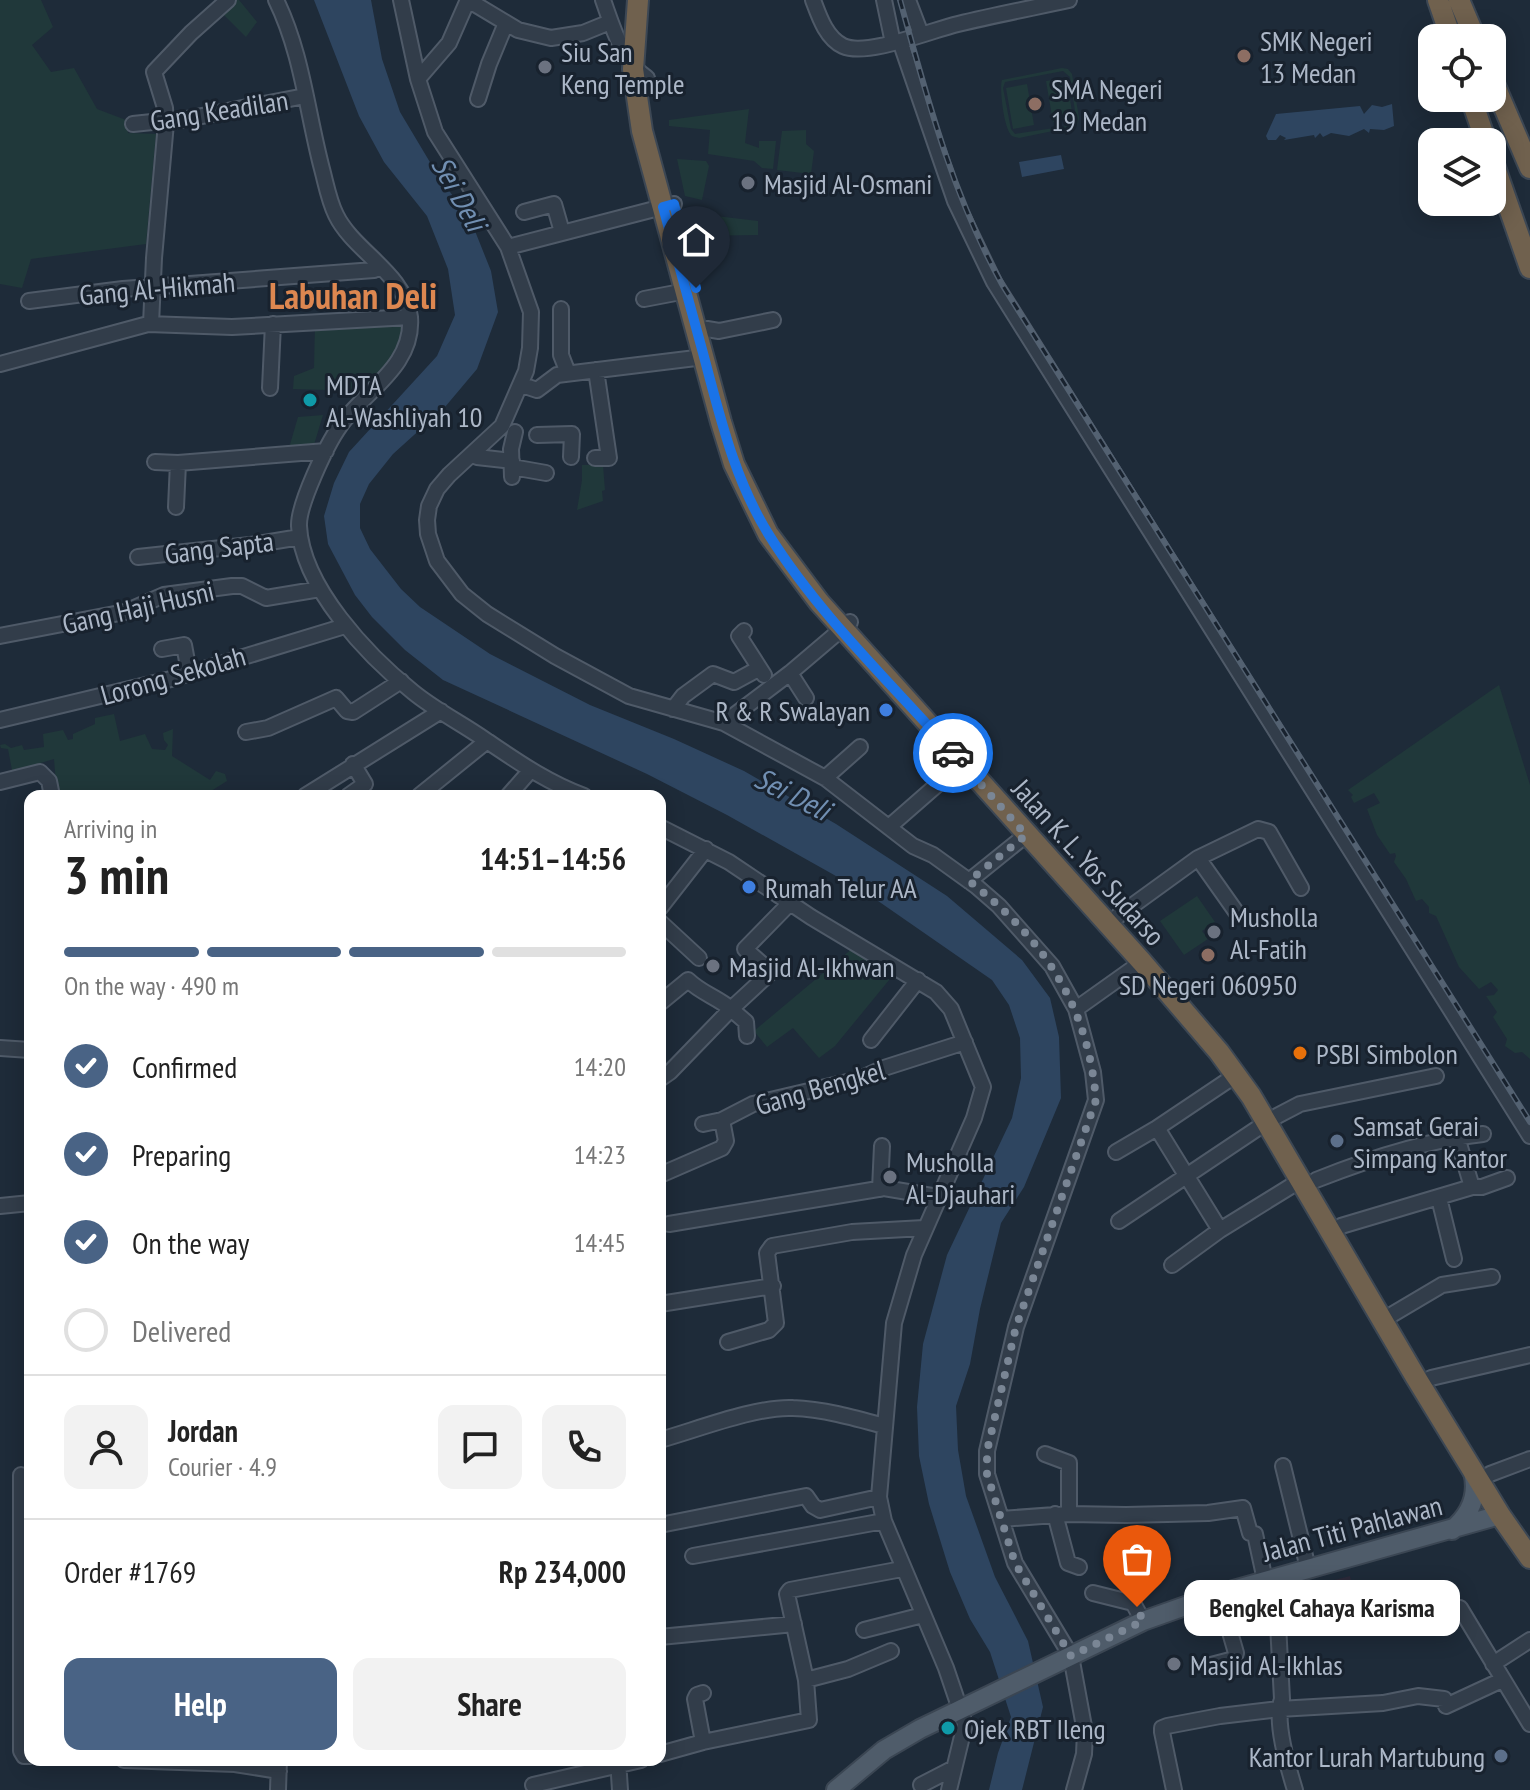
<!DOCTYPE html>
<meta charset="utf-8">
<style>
body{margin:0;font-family:"PT Sans Narrow",sans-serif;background:#f2f2f2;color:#222;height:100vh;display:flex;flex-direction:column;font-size:30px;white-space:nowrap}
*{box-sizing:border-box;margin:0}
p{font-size:26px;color:#767676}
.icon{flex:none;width:44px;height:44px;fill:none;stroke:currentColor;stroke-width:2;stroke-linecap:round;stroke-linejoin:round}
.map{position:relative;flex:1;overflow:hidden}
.sheet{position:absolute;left:24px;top:790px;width:642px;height:976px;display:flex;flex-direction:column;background:#fff;border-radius:16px;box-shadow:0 4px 20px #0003}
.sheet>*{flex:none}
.fabs{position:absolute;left:1418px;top:24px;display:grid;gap:16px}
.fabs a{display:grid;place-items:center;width:88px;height:88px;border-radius:16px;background:#fff;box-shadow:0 4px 20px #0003;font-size:40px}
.pin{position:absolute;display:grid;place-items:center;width:68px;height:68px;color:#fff;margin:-82px -34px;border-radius:50% 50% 50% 0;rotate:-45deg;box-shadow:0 0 8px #0007}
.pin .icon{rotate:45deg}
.courier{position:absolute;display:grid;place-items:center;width:80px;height:80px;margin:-40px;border:6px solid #1a73e8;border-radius:50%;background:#fff;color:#222;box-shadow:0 2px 10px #0007}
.bubble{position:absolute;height:56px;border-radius:16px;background:#fff;box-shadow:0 4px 20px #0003;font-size:26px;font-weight:800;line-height:56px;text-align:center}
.head em{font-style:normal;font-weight:800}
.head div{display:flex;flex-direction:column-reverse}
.head{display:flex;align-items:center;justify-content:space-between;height:136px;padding:0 40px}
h1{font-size:52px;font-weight:800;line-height:60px}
.bar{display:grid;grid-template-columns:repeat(4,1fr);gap:12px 8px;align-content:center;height:96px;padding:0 40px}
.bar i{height:10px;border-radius:6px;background:#e0e0e0}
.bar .current{background:#496385}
.bar p{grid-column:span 4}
.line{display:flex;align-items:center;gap:20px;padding:0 40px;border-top:2px solid #e0e0e0}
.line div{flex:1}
.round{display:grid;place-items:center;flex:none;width:84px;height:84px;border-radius:16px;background:#f2f2f2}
ol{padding:0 40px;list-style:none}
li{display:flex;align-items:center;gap:24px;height:88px}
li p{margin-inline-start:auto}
li .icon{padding:8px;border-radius:50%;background:#496385;color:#fff;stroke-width:4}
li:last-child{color:#767676}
li i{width:44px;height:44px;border:4px solid #e0e0e0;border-radius:50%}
.button{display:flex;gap:16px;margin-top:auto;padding:16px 40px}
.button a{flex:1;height:92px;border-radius:16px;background:#496385;color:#fff;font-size:32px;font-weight:800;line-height:92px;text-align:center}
.button a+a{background:#f2f2f2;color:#222}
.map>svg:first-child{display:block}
</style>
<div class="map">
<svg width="1530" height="1790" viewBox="0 0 1530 1790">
<rect width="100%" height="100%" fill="#1e2b39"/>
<!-- medical -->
<path fill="#2c2a3a" d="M1350,1576L1360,1616L1320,1626L1311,1586Z"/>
<!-- green -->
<path fill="#20383a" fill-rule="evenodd" d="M0,0H41L53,27L32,45L51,72L74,68L97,109L126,120L128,133L156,134L146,244L31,259L22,288L0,284Z
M232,0H239L257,22L246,37L220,11Z
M1062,68L1068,69L1072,74L1079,118L1077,126L1019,138C1016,137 1014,137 1012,136C1004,130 999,88 1002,80ZM1063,71L1070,77L1076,118L1074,125L1015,134L1011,129L1003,88L1005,82Z
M1067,78L1073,119L1053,122L1046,81Z
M1027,84L1034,125L1013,129L1006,88Z
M749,109L745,143L759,148V141H776L773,169L762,168L754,161L708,154L710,130L669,126V120Z
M806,130V144L814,151L811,174L777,170L782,131Z
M677,159L706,161L709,166L702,200L685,196Z
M691,213L758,221V235L693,236L689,217Z
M404,320C400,359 382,372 357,401L329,385L327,390L293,389L294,376L314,368L315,324Z
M323,415L313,448H289L298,417Z
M582,465H603L605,490L602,491L603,501L577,510L582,480Z
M1499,685L1530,785V1059L1522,1052L1515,1053L1505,1046L1507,1039L1493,1017L1497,1012L1486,996L1494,995L1498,990L1491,982L1479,989L1459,967L1436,916L1429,913V907L1422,899L1416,901L1406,879L1394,862L1396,856L1395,853L1390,854L1377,835L1367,809L1380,803L1374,793L1354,803L1351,797L1353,795L1348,790Z
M114,714L120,741L145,734L152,749L165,750L168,745L164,740L163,733L173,729L172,756L210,780L216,771L225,774L227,781L211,791L207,796H57L54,759L0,775L12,770L8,749L1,748L0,745L5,744L11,748L22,745L24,750L44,747L43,734L63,730L68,740L73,739V734L95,724V718Z
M1197,896L1215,922L1202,931L1208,939L1184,955L1160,921Z
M853,948L894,974L835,1046L819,1058L793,1028L767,1047L754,1031Z"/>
<!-- water -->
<path fill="#2e4560" d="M314,0H371L382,59L400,112L437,174L471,221L491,271L498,312L477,369L445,407L393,454L369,484L360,504V528L370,549L401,589L420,607L490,654L590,705L674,739L744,771L836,824L947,896L1022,960L1050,998L1059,1037L1061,1098L1024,1187L1001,1223L980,1309L970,1364L956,1406L958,1450L966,1496L995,1577L1028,1641L1043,1707L1022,1790H989L998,1753L1011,1717L990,1652L970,1619L950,1572L929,1504L919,1456L917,1407L923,1344L947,1255L1012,1118L1021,1078L1020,1038L1009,1005L992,980L868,894L727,815L647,774L443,680L405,650L372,617L355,595L328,544L324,516L334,483L349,452L437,356L455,315L448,269L427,216L384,162L359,116Z
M1392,104L1394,126L1384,130L1370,129L1369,133L1364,129L1349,136L1331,133L1323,137L1320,133L1315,138L1314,135L1284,140L1286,138L1280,135L1276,140H1268L1266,136L1276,114L1360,106L1364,114L1372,105L1382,107Z
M1061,155L1064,169L1022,177L1019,162Z"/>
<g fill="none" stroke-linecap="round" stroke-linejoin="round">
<!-- minor casing -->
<g stroke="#4f5a68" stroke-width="18">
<path id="minor" d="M276,0C302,53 307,112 322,169C326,184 329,201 336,215C354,252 405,273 410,317C414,367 364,391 340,426C327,444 298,505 299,526C302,587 368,656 413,692C435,710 461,723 484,739C517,761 546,782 584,796
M401,0L418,79L435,132L508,247L531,312L530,348L526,371L502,426L449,475L437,489L429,506L427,520L428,534L437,561L462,594L487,614L555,656L629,696L724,723L825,778L913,846L933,855L976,886L999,906L1052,966L1076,1009L1093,1072L1096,1100L1016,1327L987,1451V1474L1015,1563L1071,1656L1085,1732L1084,1754L1074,1790
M468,0L518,30L551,38L583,33L610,22
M603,0C613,28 622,61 647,78
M813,0C819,16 826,38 843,46C867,57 932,30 958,24C995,15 1032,8 1069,0
M884,0L893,43
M908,0L921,34
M900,41L955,201L994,282L1530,1136
M418,79L449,43L467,2
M478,99L489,64L506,23
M133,124L162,121L166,123L305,96
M524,212L554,204L562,232
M508,247L674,204
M644,299L686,291
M29,301L123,289L374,270L380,267
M561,309V355L568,373
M151,324L154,258L166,123L165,108L154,72L191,33L228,0
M707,329L719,331L773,320
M0,364L148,324L232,327L410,317
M522,385L537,390L557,375L704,357
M270,388L273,324
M537,435L572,434L571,457
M474,454L477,457L512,461
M595,458H609L596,370
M155,462L178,463L326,451
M512,467L546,473
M512,477L511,449L515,432
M176,507L178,463
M138,557L258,544L300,537
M744,631L739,636L764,675
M0,636L125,612L164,595L232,586H242L266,598L320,589
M162,649L184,645L189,672
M790,673L806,698
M673,709L683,696L713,674L734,682L758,669
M0,720L171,679L345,626
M724,723L790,673L850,622
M246,732L268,728L336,698L347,711L353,712L401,681
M825,778L860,747
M0,782L40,772L49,781L52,796
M305,796L441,711
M348,796L365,784L353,764
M419,796L487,741
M508,796L530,771
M890,826L962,763
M660,827L729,862L811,917L936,992L951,1009L983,1087L974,1118L914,1255L894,1323L879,1497L884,1521L946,1668L965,1724L949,1790
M1198,858L1239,916
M969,881L1026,835
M660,908L706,849
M1118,916L1198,858L1258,829L1269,832L1301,888
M660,922L699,958
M660,1003L688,980C701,993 717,997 731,1009L771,972L745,949L790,903
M1076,1009L1142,962
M871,1040L918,980
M0,1048L30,1050
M660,1079L670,1072L731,1009L746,1022L747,1036
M1277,1116L1300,1104L1436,1076
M703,1124L722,1120
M1157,1128L1220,1230L1301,1180
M1116,1152L1157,1128L1236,1075
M660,1175L722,1148L726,1141L722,1120L753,1104L860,1079L884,1068L965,1042
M1316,1180C1369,1159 1426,1140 1483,1134
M1472,1187H1482L1507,1178
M880,1189L882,1146
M1439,1198L1454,1259
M0,1206L30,1203
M1119,1221L1267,1122
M669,1224L884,1188L938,1197
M1341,1226L1472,1187L1457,1137
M1172,1265L1220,1230
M660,1304L773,1286
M1393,1314L1442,1285L1492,1277
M728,1342L769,1330L776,1323L767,1253L772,1246L852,1232L924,1228
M1431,1378L1530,1355
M660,1440C696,1430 757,1406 793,1408C823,1409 855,1418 884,1426
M1045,1454L1069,1463V1514
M1283,1466L1308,1568
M1490,1474L1530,1459
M21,1475V1751L24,1756H30
M1055,1514L1068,1563L1079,1567
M1001,1519L1069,1514L1126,1515L1208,1513L1243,1508L1250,1533L1255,1534L1265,1580
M660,1525L806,1496L813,1506L820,1510L879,1497
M693,1556L884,1521
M1271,1579L1278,1624L1282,1699C1274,1721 1288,1767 1295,1790
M1093,1593L1133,1603L1143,1621
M1460,1608L1530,1724
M864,1630L923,1615
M660,1637L794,1624
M1493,1664L1530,1640
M1211,1665L1234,1659L1236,1653L1219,1594
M806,1680L848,1669L891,1651
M703,1693L697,1695L695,1699L703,1742
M660,1754L703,1742L809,1720L806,1680L787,1594L790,1590L902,1569
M124,1760L235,1764L279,1771
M618,1760L620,1790
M533,1785L641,1760
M921,1785L954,1768
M278,1790L279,1760
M1174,1790L1162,1732V1728L1167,1726L1220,1716L1279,1709L1383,1703L1418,1696L1444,1699L1446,1706L1502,1680"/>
</g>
<!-- major casing -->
<g stroke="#3b4653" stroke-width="22">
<path id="major" d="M1452,1530C1470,1515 1479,1495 1473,1472
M836,1790L884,1750L920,1729L1143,1621L1219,1594L1500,1515"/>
</g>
<!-- highway casing -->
<g stroke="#3c4754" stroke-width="24">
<path id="highway" d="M638,0L633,69L642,131L721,422L734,464L768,534L819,602L1142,962L1219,1052L1251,1096L1415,1376L1500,1515L1530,1558
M1438,0L1451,38
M1459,0L1475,38
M1492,79L1530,168
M1471,98L1486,142
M1492,159L1530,268"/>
</g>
<!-- minor -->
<use href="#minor" stroke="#323d4a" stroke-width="14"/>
<!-- major -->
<use href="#major" stroke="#4f5c6a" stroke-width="18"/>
<!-- highway -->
<use href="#highway" stroke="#70614e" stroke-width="20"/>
<!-- rail casing -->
<g stroke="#536171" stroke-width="6">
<path id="rail" d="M900,0C928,101 952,194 1003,286L1530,1122"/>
</g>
<!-- rail -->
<use href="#rail" stroke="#18222e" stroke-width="3" stroke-dasharray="9" stroke-linecap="butt"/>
</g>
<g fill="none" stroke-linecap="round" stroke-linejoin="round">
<!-- done -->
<path stroke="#7a8695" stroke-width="8" stroke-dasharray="0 14.4" d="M953,753L1026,835L969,881C1044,939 1088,1005 1096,1100L1016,1327L987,1451V1474L1015,1563L1071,1656L1143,1621L1137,1607"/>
<!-- route -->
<path stroke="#1a73e8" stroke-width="10" d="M696,288L674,204L663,207C676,256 690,304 703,353C720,416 734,479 769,535C819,615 891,683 953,753"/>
</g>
<!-- markers -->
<g fill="#8d6e63" stroke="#18222e" stroke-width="3">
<circle cx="1244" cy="56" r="8"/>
<circle cx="1035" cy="104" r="8"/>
<circle cx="1208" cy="955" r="8"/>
</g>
<g fill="#6b7280" stroke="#18222e" stroke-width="3">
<circle cx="545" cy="67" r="8"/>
<circle cx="748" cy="183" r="8"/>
<circle cx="1214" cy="932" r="8"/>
<circle cx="713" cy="966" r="8"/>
<circle cx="890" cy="1177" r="8"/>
<circle cx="1174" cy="1664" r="8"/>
</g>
<g fill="#0f9aa8" stroke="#18222e" stroke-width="3">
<circle cx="310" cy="400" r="8"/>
<circle cx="948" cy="1728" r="8"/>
</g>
<g fill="#3f7fe0" stroke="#18222e" stroke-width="3">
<circle cx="886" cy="710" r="8"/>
<circle cx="749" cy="887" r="8"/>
</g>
<circle fill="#e8710a" stroke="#18222e" stroke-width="3" cx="1300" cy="1053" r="8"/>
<g fill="#5c6f8a" stroke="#18222e" stroke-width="3">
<circle cx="1337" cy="1141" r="8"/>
<circle cx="1501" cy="1756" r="8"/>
</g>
<g text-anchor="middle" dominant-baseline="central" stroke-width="6" stroke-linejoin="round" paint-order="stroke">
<!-- poi labels -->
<g font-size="28" fill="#acb7c7" stroke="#18222e" text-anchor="start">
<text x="1260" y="40">SMK Negeri<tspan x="1260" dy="32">13 Medan</tspan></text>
<text x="561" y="51">Siu San<tspan x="561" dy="32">Keng Temple</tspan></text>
<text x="1051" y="88">SMA Negeri<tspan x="1051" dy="32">19 Medan</tspan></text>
<text x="764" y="183">Masjid Al-Osmani</text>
<text x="326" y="384">MDTA<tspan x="326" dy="32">Al-Washliyah 10</tspan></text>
<text x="870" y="710" text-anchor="end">R &amp; R Swalayan</text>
<text x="765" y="887">Rumah Telur AA</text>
<text x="1230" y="916">Musholla<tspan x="1230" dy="32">Al-Fatih</tspan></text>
<text x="729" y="966">Masjid Al-Ikhwan</text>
<text x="1208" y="984" text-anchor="middle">SD Negeri 060950</text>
<text x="1316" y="1053">PSBI Simbolon</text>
<text x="1353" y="1125">Samsat Gerai<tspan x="1353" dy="32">Simpang Kantor</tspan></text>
<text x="906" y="1161">Musholla<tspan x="906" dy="32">Al-Djauhari</tspan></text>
<text x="1190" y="1664">Masjid Al-Ikhlas</text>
<text x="964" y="1728">Ojek RBT Ileng</text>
<text x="1485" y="1756" text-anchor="end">Kantor Lurah Martubung</text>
</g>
<!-- street labels -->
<g font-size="28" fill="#acb7c7" stroke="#18222e">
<text transform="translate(219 110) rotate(-9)">Gang Keadilan</text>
<text transform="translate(157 288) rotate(-5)">Gang Al-Hikmah</text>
<text transform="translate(219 547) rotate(-7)">Gang Sapta</text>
<text transform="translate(138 607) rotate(-13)">Gang Haji Husni</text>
<text transform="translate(173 675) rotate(-16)">Lorong Sekolah</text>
<text transform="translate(1089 862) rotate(48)">Jalan K. L. Yos Sudarso</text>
<text transform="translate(820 1087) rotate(-16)">Gang Bengkel</text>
<text transform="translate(1352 1528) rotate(-15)">Jalan Titi Pahlawan</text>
</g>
<!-- water labels -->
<g font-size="30" font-style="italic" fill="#718fb2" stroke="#18222e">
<text transform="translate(460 193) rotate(61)">Sei Deli</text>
<text transform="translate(793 793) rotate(27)">Sei Deli</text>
</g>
<!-- district labels -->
<g font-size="36" font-weight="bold" fill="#dd8750" stroke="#18222e">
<text x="353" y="295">Labuhan Deli</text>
</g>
</g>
</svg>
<div class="fabs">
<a><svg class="icon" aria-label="locate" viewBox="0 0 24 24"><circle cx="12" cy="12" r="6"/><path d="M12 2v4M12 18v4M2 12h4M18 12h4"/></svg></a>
<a><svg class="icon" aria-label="layers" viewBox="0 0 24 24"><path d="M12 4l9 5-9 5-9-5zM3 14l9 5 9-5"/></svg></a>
</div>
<div class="pin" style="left:1137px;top:1607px;background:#ea580c"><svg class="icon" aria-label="bag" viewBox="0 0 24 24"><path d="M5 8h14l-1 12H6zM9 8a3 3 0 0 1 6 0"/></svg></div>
<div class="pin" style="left:696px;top:288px;background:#1f2937"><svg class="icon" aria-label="home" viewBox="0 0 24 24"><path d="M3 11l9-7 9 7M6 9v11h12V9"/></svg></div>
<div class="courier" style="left:953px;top:753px"><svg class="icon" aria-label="car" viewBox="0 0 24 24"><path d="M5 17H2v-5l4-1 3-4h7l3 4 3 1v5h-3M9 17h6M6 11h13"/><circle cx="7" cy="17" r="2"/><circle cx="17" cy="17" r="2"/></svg></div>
<div class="bubble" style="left:1184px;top:1580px;width:276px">Bengkel Cahaya Karisma</div>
<section class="sheet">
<div class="head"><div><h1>3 min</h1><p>Arriving in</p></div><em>14:51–14:56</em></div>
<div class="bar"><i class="current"></i><i class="current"></i><i class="current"></i><i></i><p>On the way · 490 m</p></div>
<ol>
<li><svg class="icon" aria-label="check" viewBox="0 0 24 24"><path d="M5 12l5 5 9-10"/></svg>Confirmed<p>14:20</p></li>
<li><svg class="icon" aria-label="check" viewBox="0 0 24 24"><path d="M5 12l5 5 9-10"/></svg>Preparing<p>14:23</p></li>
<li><svg class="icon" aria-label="check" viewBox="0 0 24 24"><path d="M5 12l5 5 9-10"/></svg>On the way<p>14:45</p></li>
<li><i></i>Delivered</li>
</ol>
<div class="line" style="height:144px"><a class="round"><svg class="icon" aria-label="person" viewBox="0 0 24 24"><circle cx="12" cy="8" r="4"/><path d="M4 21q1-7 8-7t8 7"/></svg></a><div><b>Jordan</b><p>Courier · 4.9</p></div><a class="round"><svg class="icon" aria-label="chat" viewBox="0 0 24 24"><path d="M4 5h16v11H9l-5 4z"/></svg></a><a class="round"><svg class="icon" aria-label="phone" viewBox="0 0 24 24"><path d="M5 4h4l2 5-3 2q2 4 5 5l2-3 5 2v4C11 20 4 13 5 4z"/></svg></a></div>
<div class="line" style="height:104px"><div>Order #1769</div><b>Rp 234,000</b></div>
<div class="button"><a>Help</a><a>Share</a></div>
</section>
</div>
